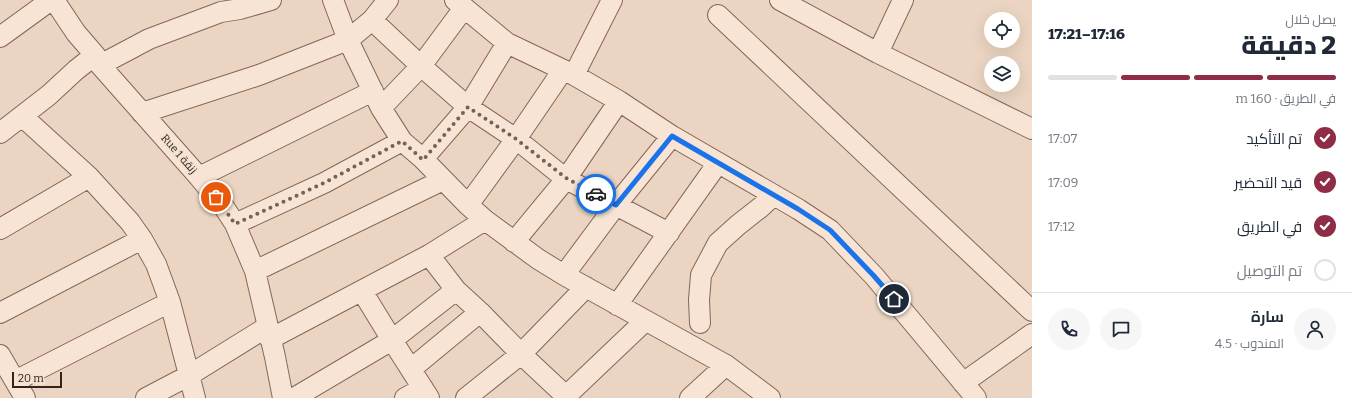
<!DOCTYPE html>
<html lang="ar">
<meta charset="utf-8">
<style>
body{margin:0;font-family:Bitter,Cairo,serif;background:#f6f6f7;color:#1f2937;direction:rtl;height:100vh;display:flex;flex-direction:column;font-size:15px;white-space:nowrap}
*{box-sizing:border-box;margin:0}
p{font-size:13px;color:#747a83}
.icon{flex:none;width:22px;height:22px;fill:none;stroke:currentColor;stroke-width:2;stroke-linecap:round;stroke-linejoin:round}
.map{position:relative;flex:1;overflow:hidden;direction:ltr}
.drawer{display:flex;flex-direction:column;background:#fff;width:320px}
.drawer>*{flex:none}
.tools{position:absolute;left:984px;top:12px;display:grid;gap:8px}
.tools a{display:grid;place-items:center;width:36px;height:36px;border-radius:50%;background:#fff;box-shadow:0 4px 16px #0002;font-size:20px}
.scale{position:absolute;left:12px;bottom:10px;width:50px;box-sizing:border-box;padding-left:4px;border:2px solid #34231d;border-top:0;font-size:11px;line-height:14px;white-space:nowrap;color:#34231d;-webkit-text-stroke:3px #f3e1d1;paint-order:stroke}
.pin{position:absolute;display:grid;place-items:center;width:34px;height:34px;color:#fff;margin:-17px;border:2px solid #fff;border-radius:50%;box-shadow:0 1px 4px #0007}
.courier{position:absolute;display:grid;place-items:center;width:40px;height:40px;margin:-20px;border:3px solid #1a73e8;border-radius:50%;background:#fff;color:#222;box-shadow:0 1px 5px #0007}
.head em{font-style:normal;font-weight:800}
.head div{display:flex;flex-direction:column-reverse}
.head{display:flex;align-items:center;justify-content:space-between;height:68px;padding:0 16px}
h1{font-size:26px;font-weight:800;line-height:30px}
.bar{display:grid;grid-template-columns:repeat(4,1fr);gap:6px 4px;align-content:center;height:48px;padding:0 16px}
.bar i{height:5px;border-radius:3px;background:#e0e1e3}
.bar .active{background:#902d46}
.bar p{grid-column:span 4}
.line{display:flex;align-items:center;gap:10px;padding:0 16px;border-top:1px solid #e0e1e3}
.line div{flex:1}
.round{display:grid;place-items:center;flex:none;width:42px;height:42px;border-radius:21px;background:#f6f6f7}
ol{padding:0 16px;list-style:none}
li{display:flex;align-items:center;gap:12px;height:44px}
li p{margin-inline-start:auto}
li .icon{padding:4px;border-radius:50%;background:#902d46;color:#fff;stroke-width:4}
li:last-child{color:#747a83}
li i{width:22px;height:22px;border:2px solid #e0e1e3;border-radius:50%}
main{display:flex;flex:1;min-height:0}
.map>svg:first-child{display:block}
</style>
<main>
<section class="drawer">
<div class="head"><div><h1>2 دقيقة</h1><p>يصل خلال</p></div><em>17:16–17:21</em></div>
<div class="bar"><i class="active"></i><i class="active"></i><i class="active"></i><i></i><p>في الطريق · 160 m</p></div>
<ol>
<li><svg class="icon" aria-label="check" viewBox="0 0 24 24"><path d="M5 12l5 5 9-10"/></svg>تم التأكيد<p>17:07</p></li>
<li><svg class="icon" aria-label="check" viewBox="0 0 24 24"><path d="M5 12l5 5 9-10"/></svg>قيد التحضير<p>17:09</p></li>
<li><svg class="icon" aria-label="check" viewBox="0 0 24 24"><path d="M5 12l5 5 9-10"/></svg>في الطريق<p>17:12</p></li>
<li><i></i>تم التوصيل</li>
</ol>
<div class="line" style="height:72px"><a class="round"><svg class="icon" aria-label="person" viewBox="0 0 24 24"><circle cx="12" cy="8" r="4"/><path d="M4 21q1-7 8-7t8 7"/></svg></a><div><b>سارة</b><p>المندوب · 4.5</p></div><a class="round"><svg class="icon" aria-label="chat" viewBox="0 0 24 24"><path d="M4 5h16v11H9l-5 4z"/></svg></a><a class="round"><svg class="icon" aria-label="phone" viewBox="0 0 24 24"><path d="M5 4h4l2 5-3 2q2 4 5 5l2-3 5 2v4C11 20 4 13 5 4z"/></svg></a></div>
</section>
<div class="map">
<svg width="1032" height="398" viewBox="0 0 1032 398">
<rect width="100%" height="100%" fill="#ebd5c2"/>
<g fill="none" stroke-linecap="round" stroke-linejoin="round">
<!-- street casing -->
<g stroke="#84665a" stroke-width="22">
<path id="street" d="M54,0L76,33L95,55L100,65L199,177L224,207L235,224L255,271L275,357L283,398
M333,0L348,40L381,108L402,141L423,159L468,205L485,220L538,259L564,275L726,365L770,398
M455,0L507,43L574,75L619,101L672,136L798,209L830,230L874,276L976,398
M780,0L878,53L1032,129
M718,15L1032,311
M372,20L421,66L468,107L516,139L566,179L669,233
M0,37L51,0
M878,53L903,0
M100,65L149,39L221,12L240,9L271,0
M574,75L612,0
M381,108L421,66L464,8
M142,113L259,75L348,40L372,20L388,0
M22,116L89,177L130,222L142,239L156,264L170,302L195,398
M0,133L49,95L76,70L95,55
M423,159L468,107L507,43
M199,177L373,91
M468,205L516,139L563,70
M235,224L324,183L402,141
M0,229L89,177
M514,242L566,179L619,101
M429,255L456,290L480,312L521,354L568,398
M255,271L443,180
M564,275L616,205L672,136
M362,291L392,340L429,398
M617,305L718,163
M0,313L142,239
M700,323L699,300L701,275L718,243L738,225L761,207L774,195
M270,339L429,255L485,220
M0,355L25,398
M411,369L480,312
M15,381L170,302
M963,383L1032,334
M146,398L188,376L267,327
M294,398L392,340L456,290
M405,398L423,388
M466,398L521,354L586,287
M564,398L645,321
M690,398L726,365"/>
</g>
<!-- street -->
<use href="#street" stroke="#f7e4d4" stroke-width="20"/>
</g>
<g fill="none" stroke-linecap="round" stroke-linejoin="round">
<!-- done -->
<path stroke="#746157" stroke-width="4" stroke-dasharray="0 7.2" d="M216,197L235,224L324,183L402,141L423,160L468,107L516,139L566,178L596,194"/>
<!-- route -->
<path stroke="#1a73e8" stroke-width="5" d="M596,194L616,205L672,136L798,209L830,230L874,276L894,299"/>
</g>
<g text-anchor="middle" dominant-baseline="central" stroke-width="3.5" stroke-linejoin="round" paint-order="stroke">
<!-- street labels -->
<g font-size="11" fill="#34231d" stroke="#f3e1d1">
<text transform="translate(179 154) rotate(49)">Rue 1 زنقة</text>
</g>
</g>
</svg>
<div class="tools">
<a><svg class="icon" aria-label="locate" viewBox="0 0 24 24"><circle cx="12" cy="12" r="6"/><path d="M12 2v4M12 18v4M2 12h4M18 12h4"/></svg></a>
<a><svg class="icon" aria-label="layers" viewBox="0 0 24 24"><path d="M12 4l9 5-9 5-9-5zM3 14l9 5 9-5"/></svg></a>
</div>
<div class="scale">20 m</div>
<div class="pin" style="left:216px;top:197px;background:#ea580c"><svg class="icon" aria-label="bag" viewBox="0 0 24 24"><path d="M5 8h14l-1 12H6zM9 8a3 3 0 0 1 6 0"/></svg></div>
<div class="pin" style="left:894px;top:299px;background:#1f2937"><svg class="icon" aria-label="home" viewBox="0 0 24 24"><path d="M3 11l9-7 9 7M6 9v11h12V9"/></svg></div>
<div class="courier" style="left:596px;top:194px"><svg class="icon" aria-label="car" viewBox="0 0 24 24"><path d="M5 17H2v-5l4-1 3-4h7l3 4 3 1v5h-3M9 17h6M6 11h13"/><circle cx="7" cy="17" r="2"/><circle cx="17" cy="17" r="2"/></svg></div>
</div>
</main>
